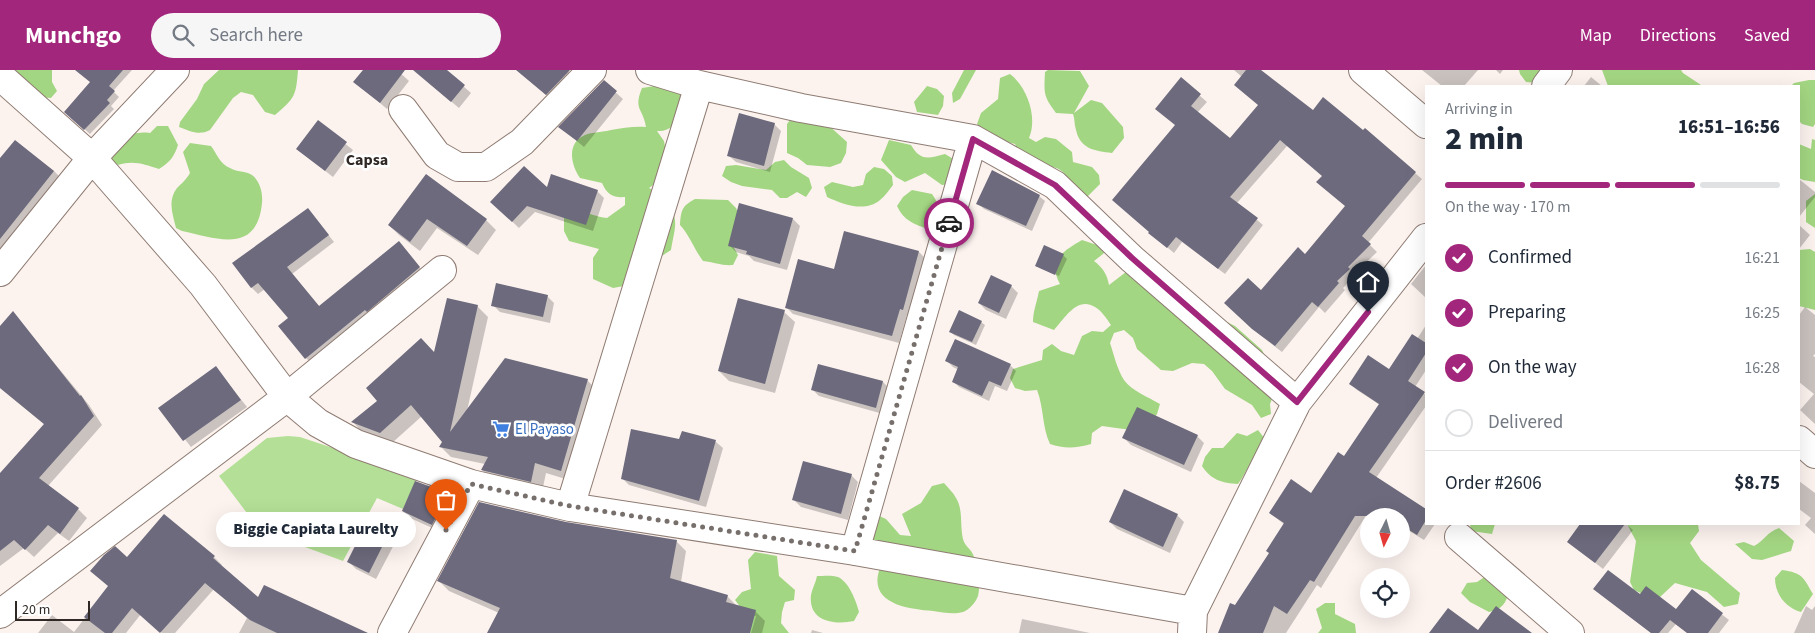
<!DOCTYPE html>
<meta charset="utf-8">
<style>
body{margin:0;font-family:"Source Sans 3",sans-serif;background:#f6f6f7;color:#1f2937;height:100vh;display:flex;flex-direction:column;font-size:19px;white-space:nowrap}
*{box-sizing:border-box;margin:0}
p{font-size:16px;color:#747a83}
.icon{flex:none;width:28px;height:28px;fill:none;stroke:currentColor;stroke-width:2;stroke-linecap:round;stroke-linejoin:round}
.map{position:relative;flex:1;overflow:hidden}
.details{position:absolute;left:1425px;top:15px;width:375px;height:440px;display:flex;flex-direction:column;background:#fff;border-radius:0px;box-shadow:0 5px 20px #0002}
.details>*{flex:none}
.needle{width:32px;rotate:185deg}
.buttons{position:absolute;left:1360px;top:438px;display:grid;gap:10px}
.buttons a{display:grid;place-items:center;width:50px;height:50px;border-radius:50%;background:#fff;box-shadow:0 5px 20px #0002;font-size:25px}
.scale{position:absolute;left:15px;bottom:12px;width:75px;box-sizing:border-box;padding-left:5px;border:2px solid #302824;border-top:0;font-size:14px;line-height:18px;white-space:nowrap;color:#302824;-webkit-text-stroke:4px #fff;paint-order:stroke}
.pin{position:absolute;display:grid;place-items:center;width:42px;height:42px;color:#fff;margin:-51px -21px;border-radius:50% 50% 50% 0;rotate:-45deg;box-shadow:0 0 5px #0007}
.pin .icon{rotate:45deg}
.courier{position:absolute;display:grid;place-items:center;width:50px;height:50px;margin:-25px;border:4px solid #a2277c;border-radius:50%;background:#fff;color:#222;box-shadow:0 1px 6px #0007}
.bubble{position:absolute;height:35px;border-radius:18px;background:#fff;box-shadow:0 5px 20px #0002;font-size:16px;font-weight:800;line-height:35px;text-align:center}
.head em{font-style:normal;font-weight:800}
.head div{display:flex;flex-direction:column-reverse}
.head{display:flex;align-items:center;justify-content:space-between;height:85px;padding:0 20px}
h1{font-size:32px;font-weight:800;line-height:38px}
.bar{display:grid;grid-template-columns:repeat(4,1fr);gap:8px 5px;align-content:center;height:60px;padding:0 20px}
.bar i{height:6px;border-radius:4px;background:#e0e1e3}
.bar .selected{background:#a2277c}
.bar p{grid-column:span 4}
.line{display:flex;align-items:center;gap:12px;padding:0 20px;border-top:1px solid #e0e1e3}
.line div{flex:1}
ol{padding:0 20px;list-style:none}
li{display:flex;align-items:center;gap:15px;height:55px}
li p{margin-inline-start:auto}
li .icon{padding:5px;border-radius:50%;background:#a2277c;color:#fff;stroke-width:4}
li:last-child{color:#747a83}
li i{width:28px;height:28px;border:2px solid #e0e1e3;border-radius:50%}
header{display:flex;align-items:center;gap:30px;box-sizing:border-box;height:70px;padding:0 25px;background:#a2277c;color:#fff}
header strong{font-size:24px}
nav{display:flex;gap:28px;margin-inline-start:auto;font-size:18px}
.search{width:350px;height:45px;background:#f6f6f7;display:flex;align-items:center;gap:12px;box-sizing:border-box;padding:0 18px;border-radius:28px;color:#747a83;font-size:19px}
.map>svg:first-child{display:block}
</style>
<header>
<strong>Munchgo</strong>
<div class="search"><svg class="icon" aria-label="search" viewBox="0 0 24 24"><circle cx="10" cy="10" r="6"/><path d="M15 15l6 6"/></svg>Search here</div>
<nav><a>Map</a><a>Directions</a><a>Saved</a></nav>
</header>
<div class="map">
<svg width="1815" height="563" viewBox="0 0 1815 563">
<rect width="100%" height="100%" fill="#fcf3ef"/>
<!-- green -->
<path fill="#b3e096" d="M288,366L300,367L387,396L416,410L403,439L377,428L343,491L286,470L262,463L219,406L267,368Z"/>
<!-- forest -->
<path fill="#a3d682" d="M0,0H52V12L57,21L51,28L39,27Z
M219,0H298C296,26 295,28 275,45L265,42L253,25L241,22L233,28L210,60C199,66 190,61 179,57L180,52L197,29L204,14Z
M964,0H976L960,29L953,33L952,23Z
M1048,0L1080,1L1089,16L1074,43L1091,30L1102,33L1123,57L1124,68L1112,83C1095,81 1080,79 1076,60C1074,54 1075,49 1073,44L1056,43C1043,26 1044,23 1045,2Z
M1519,0H1552L1549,14L1526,12L1520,4Z
M1602,0H1681L1683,3L1701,15L1608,16Z
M1010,4C1027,17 1038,47 1029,68L1036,72L1045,67L1056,69L1072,82L1073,92L1092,97L1099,105L1100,114L1085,129C1072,123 1072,108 1060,100C1058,98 1053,97 1049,96C1031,92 1023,92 1015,74C1000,70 987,66 977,54L981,43L998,29L1000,8Z
M1809,10H1815V54L1813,57L1802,54L1799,51V16H1791L1794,13Z
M674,13L682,21L684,43C677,53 670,62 657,61L664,71L666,82L656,113L649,118C654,120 658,124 662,128C681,146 675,156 671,180L654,191L624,216L613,218L593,209V188L599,179L569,171L564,161V140C583,137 589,146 607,148L625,135V127C612,128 607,124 602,113L580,108C571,95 566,73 585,65C592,62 603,62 611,60C623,58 634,56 646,57C643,38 633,40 642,18Z
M927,16L937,19L944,26L943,36L938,45L917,42L914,32Z
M816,44L847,72L846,83L841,93L830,97L807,95L798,88L787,83V54L794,45Z
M157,56H168L178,75C174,87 170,92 159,99C144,94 133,90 118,95L109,88C123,72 127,60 150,63Z
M1812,69L1815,70V112L1803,110L1799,108V74L1811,79Z
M889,70L911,75C921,92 929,88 945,84L955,90L952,114L942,115L925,103L905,112L896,107L881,90Z
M190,73L211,76C217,84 220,94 230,98C236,102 246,101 252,105C260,111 263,123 262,133C257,184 218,169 182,161L176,158C173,145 167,131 177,118C182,113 186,110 190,103L183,82Z
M784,90L791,97L809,108L812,118L806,127L797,122L787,128H780L772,120L742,116L731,112L722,106L726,96L736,95L766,100L775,92Z
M874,97L884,99L892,106L893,115C889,120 885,126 880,130C865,143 842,134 827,127L824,117L832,112L853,117L863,115L866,104Z
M912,120L932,124C942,138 943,149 929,159C915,155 903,150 897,136L903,127Z
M1815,124V158L1806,152V131Z
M695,129L728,130L736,138L741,148L733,176L738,185L733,195C722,196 714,192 703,191C694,179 690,166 680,155C681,140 682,136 695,129Z
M1082,170L1097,175L1110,176L1103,184L1094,191C1103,198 1107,204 1109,215L1126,202L1218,258L1227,252L1235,256L1262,280L1267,290L1274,324L1270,334L1271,344L1261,348L1252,335L1225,319L1212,301L1204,294L1192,293L1173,301L1161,300L1137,279L1133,268L1124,260L1114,263L1110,273C1114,285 1117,299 1124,310C1132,321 1148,327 1160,334L1157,344L1145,362L1102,356L1092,363L1091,374C1077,378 1064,379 1050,374C1042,357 1044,338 1037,320L1025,321L1015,318L1010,308L1013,299L1042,290L1043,280L1052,274L1061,281L1074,285L1082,266L1092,261L1103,262L1111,255C1107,249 1101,240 1095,237C1077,226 1065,248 1054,260L1033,252C1033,241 1037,232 1039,221L1060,214C1047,191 1063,181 1082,170Z
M1810,179L1815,182V240L1799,236V180Z
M1258,360L1265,369L1263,380C1250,388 1247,402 1238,414C1222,413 1211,410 1202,396L1205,387L1212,378H1223L1237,363L1247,366Z
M944,413C948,418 953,422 956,428C964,440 959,459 964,472C966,476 969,478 971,481C978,491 981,514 978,526C976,532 969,540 963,542C953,545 942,542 933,541C906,539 867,533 880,498L860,497L852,471L875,444L886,449L900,465L911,466L902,444L921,433L932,416Z
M1470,454H1495L1492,464L1471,461Z
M1627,454H1698L1699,461L1690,473L1701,490L1740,523L1738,534L1724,537L1707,522L1675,513L1660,527L1654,529L1634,520L1630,512L1636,471Z
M1779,458L1794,471L1791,481L1762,490L1752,489L1735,474L1744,472L1754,476C1765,470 1767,462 1779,458Z
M755,482L777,486L779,506L795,520L794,530L785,532L782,542L781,553L789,563H744L747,546L735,530L742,522L751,519L748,490Z
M1782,500C1803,503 1803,507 1813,524L1801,542C1785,537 1775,524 1775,508Z
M817,506C823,506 832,505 838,507C849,512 856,531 859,542L854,551C835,555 808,552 811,525C812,519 816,512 817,506Z
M1486,506L1509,521C1506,534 1502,539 1489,542L1470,532L1461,523L1467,513L1477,512Z
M1325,533H1335V544L1355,554L1356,563H1318L1322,558L1316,539Z"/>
<!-- shadow -->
<path fill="#0003" d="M84,0H132L113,21L119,27L111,36L114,39L90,64L71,47L92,13Z
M364,0H397L409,11L387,39L355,12Z
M427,0H445L471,23L459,38L429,13Z
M517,0H567L574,7L552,30Z
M1234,0H1259L1313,41L1415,103L1422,109L1368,173L1377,182L1353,205L1355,206L1343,218L1345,220L1325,243L1319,237L1282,282L1260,265L1232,239L1261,222L1306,185L1346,136L1323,106L1287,76L1237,133L1263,155L1225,204L1182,172L1174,183L1150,163L1176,55L1181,9L1207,32L1197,43L1230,70L1259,35L1242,7Z
M1422,0H1478L1464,16H1442Z
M1496,0H1503L1500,4Z
M1591,7L1602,16H1584Z
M604,12L623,29L584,77L560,57Z
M318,52L353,80L333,107L297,79Z
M774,54L781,61L770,102L736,92L729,86Z
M15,71L54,101L64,111L0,199V90Z
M426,106L486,150L496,160L478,185L437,158L420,181L399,165L389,155Z
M1799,109L1815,122V127L1799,147Z
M547,119L597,121L604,128L593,161L535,142L519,158L499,139Z
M1039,126L1045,131L1032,161L984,139L978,133Z
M308,139L334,172L292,204L320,237L405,180L426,205L312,294L306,288L289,248L265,219L258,224L251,217Z
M793,149L800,156L787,200L754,191L749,186L736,182L729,175Z
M1799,155L1810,165L1799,179Z
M1045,177L1063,185L1067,189L1059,206L1036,196Z
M919,182L926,189L910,246L907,245L899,273L793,244L786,237L834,200Z
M1426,195V228L1411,214Z
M1011,216L1018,223L1006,249L986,240L979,233Z
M547,226L554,233L550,253L500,242L493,235Z
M477,236L488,247L467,341L587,310L598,321L572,411L546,403L542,422L493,411L482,400L485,394L451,387L440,376L444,372L422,346L392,373L363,363L353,352L435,284Z
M1805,237L1815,245V284L1813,286L1815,287V354L1800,340L1814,324L1799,312V245Z
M784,242L795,252L775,323L729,311L719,301Z
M13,243L89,335L102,355L48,416L78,439L87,448L69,471L58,463L34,487L24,478L0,496V405L45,355L0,318V258Z
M981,252L985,255L976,275L954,265L951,262Z
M1426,255V300L1415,317L1426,325V336L1376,408L1426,440V454H1435L1424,470L1401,456V446H1371L1367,444L1321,518L1317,515L1286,563H1219L1270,483L1285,455L1270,443L1312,424L1345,388L1380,335L1357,320L1351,314L1390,300L1417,269Z
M947,291L1010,295L1016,301L1007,321L995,316L989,331L959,317L953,311L959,300L953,297Z
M216,298L247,337L191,377L160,338Z
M883,312L890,319L883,344L819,326L812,319Z
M683,363L716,372L723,378L706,437L629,415L622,408L680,371Z
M1197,366L1204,373L1191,402L1131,375L1124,368Z
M851,405L858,412L848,450L801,437L794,430Z
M1799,411L1815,423V464L1805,455L1811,448L1799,439Z
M416,413L448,424L455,431L439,461L410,448L403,441Z
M1177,445L1184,452L1170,483L1117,459L1110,452Z
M369,452L390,462L397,469L376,509L356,499L349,492Z
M566,453L676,471L686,481L681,512L727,526L737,536L755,541L765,551L762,563H751L756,546H753L748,563H488L499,543L449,521L439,511Z
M1582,454H1626L1633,460L1603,499L1568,471Z
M214,487L222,495L220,496L259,529L356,563H239L247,548L214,519L175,563H162L141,544L126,563H38L52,545L74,562L109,517L128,489Z
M1692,521L1729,550L1719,563H1688L1676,554L1668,563H1651L1600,524L1640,525L1676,541Z
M1806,536L1812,540L1815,536V563H1794Z
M1022,549L1090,563H1019Z
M812,560L823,563H811Z"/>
<!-- building -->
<path fill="#6c6a7c" d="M75,0H123L109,16L115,21L107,30L110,33L84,60L64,42L90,12Z
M363,0H405L380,33L353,12Z
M413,0H447L465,15L451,32Z
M516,0H570L546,25Z
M1246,0H1261L1313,40L1323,27L1363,60L1365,58L1416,102L1362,166L1371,174L1348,197L1350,199L1337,211L1339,213L1318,237L1312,232L1275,276L1252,259L1224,233L1248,208L1261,220L1298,177L1305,184L1345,136L1316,112L1322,106L1280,70L1230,127L1258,148L1218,199L1176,167L1167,178L1148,163L1149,162L1112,130L1175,55L1155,39L1181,7L1201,24L1191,36L1230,68L1258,35L1234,15Z
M604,10L617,21L577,71L558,57Z
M739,43L775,53L764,96L727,86Z
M318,50L347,72L325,101L296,79Z
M15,70L54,101L0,169V88Z
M524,96L547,117L551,104L598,120L586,155L527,136L512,152L490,132Z
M992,100L1040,125L1026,156L976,134Z
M426,104L487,149L467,176L427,149L410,172L388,155Z
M739,133L793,148L780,194L746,184L747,181L728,176Z
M308,138L329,165L287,197L319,236L399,171L420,197L367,242L365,240L305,289L278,256L288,248L258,213L251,218L232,193Z
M844,161L919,181L903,240L900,239L892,266L785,238L798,189L834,199Z
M1044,175L1064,184L1055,205L1035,196Z
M991,205L1012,215L999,243L978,233Z
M496,213L548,225L543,247L491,236Z
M447,228L478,235L450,362L505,288L588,309L561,401L535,393L531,412L481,400L488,387L439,377L442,372L411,335L380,363L351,352L377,331L366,318L421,268L434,282Z
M738,228L785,240L765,314L718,301Z
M959,240L982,251L972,272L949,262Z
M13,241L80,326L81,325L94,346L39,408L79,438L60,464L48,455L25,480L14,470L0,481V403L44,354L0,318V256Z
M1412,264L1426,273V283L1408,311L1425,322L1369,402L1426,439V450L1417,465L1401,455V446H1355L1314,512L1310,510L1287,544L1274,536L1263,563H1218L1230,533L1235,535L1269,483L1266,481L1284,453L1269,443L1291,409L1311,423L1338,382L1344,386L1379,334L1349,314L1368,285L1389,299Z
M955,269L1011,294L1001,316L989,311L982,326L952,312L958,297L945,291Z
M818,294L883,311L876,338L811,320Z
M216,296L241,330L183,371L158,338Z
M1137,337L1198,365L1184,395L1122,368Z
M631,359L679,369L682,361L716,370L699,431L621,409Z
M803,391L852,404L841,444L792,430Z
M415,411L448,423L432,455L402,441Z
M1124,419L1178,444L1163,477L1109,452Z
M479,432L566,452L677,470L670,508L728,525L726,532L756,540L750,563H487L500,538L437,511Z
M164,444L215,486L213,488L258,527L264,515L368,563H277L250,550L205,513L160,563L132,538L112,563H105L84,547L108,516L90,501L104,485L115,476L127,487Z
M368,450L390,461L369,503L347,492Z
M1580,454H1625L1595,493L1567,472Z
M1608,500L1640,524L1646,516L1676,539L1692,519L1723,543L1708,563H1687L1670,550L1659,563H1651L1593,519Z
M1496,536L1532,563H1429L1448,538L1478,560Z"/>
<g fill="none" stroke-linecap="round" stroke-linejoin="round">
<!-- minor casing -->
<g stroke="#8f7c73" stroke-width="30">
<path id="minor" d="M650,0L699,15L801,38L973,69L1055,115L1132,189L1297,332
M1363,0L1426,54
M0,6L92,88L203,215L287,327L318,353L356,374L471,414L570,437L855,481L1193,541
M1546,16L1558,0
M403,39L437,85L458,97H486L522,72L592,0
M0,202L92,88L175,0
M1799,370L1815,384
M570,437L699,15
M1459,467L1570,563
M855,481L973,69
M0,544L287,327L442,200
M392,563L471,414
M1192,563L1193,541L1297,332L1426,168"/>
</g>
<!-- minor -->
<use href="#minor" stroke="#fff" stroke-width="28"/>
</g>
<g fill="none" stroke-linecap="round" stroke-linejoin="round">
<!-- done -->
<path stroke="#776f6b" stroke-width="5" stroke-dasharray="0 9" d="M446,460L471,414L570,436L855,481L949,153"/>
<!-- route -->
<path stroke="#a2277c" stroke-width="6" d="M949,153L973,69L1055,115L1132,188L1297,332L1368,242"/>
</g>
<!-- icons -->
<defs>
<g id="supermarket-bare" transform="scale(1.35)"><path d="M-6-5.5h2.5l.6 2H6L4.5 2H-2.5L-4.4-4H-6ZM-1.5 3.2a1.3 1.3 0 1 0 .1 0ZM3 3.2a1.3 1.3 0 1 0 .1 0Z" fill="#3f7fe0" stroke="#fff" stroke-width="2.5" paint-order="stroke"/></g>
</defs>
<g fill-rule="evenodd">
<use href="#supermarket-bare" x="501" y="359"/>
</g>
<g text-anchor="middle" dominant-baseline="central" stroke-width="5" stroke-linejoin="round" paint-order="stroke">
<!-- shop labels -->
<g font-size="15" fill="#366cbe" stroke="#fff" text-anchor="start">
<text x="515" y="359">El Payaso</text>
</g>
<!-- neighbourhood labels -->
<g font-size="16" font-weight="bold" fill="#302824" stroke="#fff">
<text x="367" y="90">Capsa</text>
</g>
</g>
</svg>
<div class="buttons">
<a><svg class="needle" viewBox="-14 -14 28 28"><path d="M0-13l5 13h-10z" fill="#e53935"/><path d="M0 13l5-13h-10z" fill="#747a83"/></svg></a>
<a><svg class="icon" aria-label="locate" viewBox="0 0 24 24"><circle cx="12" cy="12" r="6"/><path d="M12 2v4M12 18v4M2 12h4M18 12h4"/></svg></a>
</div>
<div class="scale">20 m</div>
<div class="pin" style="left:446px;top:460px;background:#ea580c"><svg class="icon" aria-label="bag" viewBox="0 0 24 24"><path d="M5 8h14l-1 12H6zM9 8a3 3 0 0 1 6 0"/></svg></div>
<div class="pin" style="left:1368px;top:242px;background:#1f2937"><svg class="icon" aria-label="home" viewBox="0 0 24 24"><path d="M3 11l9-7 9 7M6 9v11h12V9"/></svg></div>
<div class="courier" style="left:949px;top:153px"><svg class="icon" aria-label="car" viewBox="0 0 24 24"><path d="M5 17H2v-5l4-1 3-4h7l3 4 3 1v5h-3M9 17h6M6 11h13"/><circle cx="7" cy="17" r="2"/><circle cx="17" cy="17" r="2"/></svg></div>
<div class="bubble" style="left:216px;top:442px;width:200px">Biggie Capiata Laurelty</div>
<section class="details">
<div class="head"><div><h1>2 min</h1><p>Arriving in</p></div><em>16:51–16:56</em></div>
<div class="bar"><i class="selected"></i><i class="selected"></i><i class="selected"></i><i></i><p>On the way · 170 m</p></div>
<ol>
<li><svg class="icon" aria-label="check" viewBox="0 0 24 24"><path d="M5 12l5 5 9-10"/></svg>Confirmed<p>16:21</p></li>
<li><svg class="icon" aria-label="check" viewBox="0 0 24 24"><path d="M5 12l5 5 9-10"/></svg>Preparing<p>16:25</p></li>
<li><svg class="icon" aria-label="check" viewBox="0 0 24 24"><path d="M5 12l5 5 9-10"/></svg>On the way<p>16:28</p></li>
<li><i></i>Delivered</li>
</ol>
<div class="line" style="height:65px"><div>Order #2606</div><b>$8.75</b></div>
</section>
</div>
